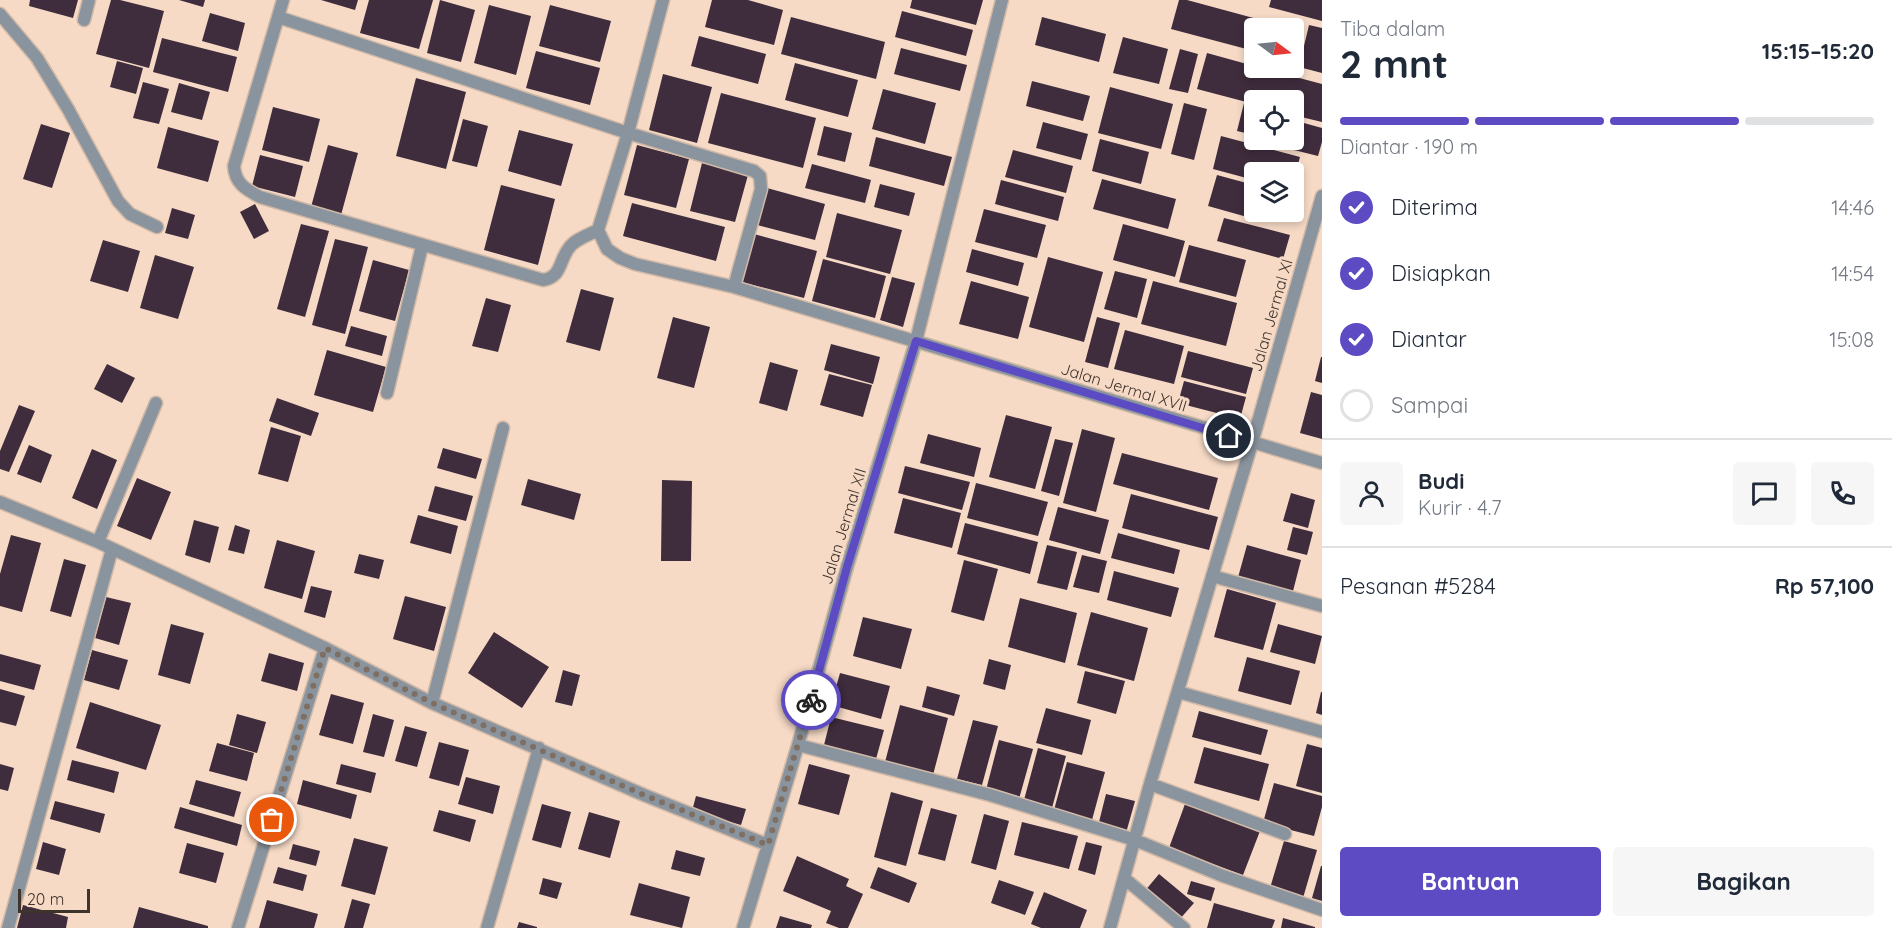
<!DOCTYPE html>
<html lang="id">
<meta charset="utf-8">
<style>
body{margin:0;font-family:Quicksand,sans-serif;background:#f6f6f7;color:#1f2937;height:100vh;display:flex;flex-direction:column;font-size:22px;white-space:nowrap}
*{box-sizing:border-box;margin:0}
p{font-size:20px;color:#747a83}
.icon{flex:none;width:33px;height:33px;fill:none;stroke:currentColor;stroke-width:2;stroke-linecap:round;stroke-linejoin:round}
.map{position:relative;flex:1;overflow:hidden}
.panel{display:flex;flex-direction:column;background:#fff;width:570px}
.panel>*{flex:none}
.needle{width:39px;rotate:105deg}
.buttons{position:absolute;left:1244px;top:18px;display:grid;gap:12px}
.buttons a{display:grid;place-items:center;width:60px;height:60px;border-radius:6px;background:#fff;box-shadow:0 3px 9px #0003;font-size:30px}
.scale{position:absolute;left:18px;bottom:15px;width:72px;box-sizing:border-box;padding-left:6px;border:3px solid #3f342c;border-top:0;font-size:16px;line-height:21px;white-space:nowrap;color:#3f342c;-webkit-text-stroke:4px #f6dac6;paint-order:stroke}
.pin{position:absolute;display:grid;place-items:center;width:51px;height:51px;color:#fff;margin:-26px;border:3px solid #fff;border-radius:50%;box-shadow:0 2px 6px #0007}
.courier{position:absolute;display:grid;place-items:center;width:60px;height:60px;margin:-30px;border:4px solid #5c4bc3;border-radius:50%;background:#fff;color:#222;box-shadow:0 2px 8px #0007}
.headline em{font-style:normal;font-weight:700}
.headline div{display:flex;flex-direction:column-reverse}
.headline{display:flex;align-items:center;justify-content:space-between;height:102px;padding:0 18px}
h1{font-size:39px;font-weight:700;line-height:45px}
.bar{display:grid;grid-template-columns:repeat(4,1fr);gap:9px 6px;align-content:center;height:72px;padding:0 18px}
.bar i{height:8px;border-radius:4px;background:#e0e1e3}
.bar .current{background:#5c4bc3}
.bar p{grid-column:span 4}
.line{display:flex;align-items:center;gap:15px;padding:0 18px;border-top:2px solid #e0e1e3}
.line div{flex:1}
.round{display:grid;place-items:center;flex:none;width:63px;height:63px;border-radius:6px;background:#f6f6f7}
ol{padding:0 18px;list-style:none}
li{display:flex;align-items:center;gap:18px;height:66px}
li p{margin-inline-start:auto}
li .icon{padding:6px;border-radius:50%;background:#5c4bc3;color:#fff;stroke-width:4}
li:last-child{color:#747a83}
li i{width:33px;height:33px;border:3px solid #e0e1e3;border-radius:50%}
.primary-button{display:flex;gap:12px;margin-top:auto;padding:12px 18px}
.primary-button a{flex:1;height:69px;border-radius:6px;background:#5c4bc3;color:#fff;font-size:24px;font-weight:700;line-height:69px;text-align:center}
.primary-button a+a{background:#f6f6f7;color:#1f2937}
main{display:flex;flex:1;min-height:0}
.map>svg:first-child{display:block}
</style>
<main>
<div class="map">
<svg width="1322" height="928" viewBox="0 0 1322 928">
<rect width="100%" height="100%" fill="#f6dac6"/>
<!-- building -->
<path fill="#3f2c3d" d="M30,0H78L73,18L29,6Z
M111,0H120L164,11L149,68L96,54Z
M179,0H205L203,7Z
M321,0H358L355,10Z
M369,0H433L419,49L360,33Z
M440,0L475,10L461,62L427,53Z
M712,0H748L783,10L774,45L705,27Z
M912,0H983L976,25L910,8Z
M1179,0H1187L1290,28H1254V51L1171,29Z
M1271,0H1322V21L1269,7Z
M489,5L531,16L516,75L474,63Z
M550,5L611,21L600,62L539,46Z
M902,11L973,30L966,56L895,37Z
M210,13L245,23L238,51L202,41Z
M791,17L885,42L876,79L781,54Z
M1042,17L1106,34L1099,62L1035,45Z
M1309,25L1322,28V73L1299,67Z
M699,36L766,54L758,84L691,66Z
M1123,37L1168,49L1159,84L1113,73Z
M162,38L237,57L228,92L153,72Z
M901,48L967,65L960,91L894,74Z
M1180,49L1198,54L1188,93L1169,89Z
M536,51L600,68L590,105L526,88Z
M1207,53L1254,66V68H1261L1322,84V122L1293,115V100H1254V104L1197,89Z
M117,61L143,68L136,94L110,87Z
M795,63L858,80L848,117L785,100Z
M663,74L712,87L697,143L649,130Z
M416,78L466,92L446,169L396,156Z
M1032,81L1090,96L1083,121L1026,106Z
M143,82L169,89L159,124L133,118Z
M179,83L210,92L202,120L171,112Z
M1110,87L1173,104L1161,149L1098,133Z
M883,89L936,103L925,144L872,129Z
M721,93L816,118L803,168L708,143Z
M1184,103L1207,109L1194,160L1171,154Z
M1244,103L1254,106V135L1237,131Z
M273,107L320,119L309,162L262,150Z
M463,119L488,126L477,167L452,161Z
M1293,120L1322,128V142L1318,156L1270,144L1271,140H1293Z
M1043,122L1088,134L1081,160L1036,148Z
M41,124L70,133L52,188L23,179Z
M824,126L852,133L845,162L817,155Z
M168,127L219,141L208,182L157,168Z
M519,130L573,144L561,186L508,171Z
M1221,136L1300,157L1294,179L1293,172H1254V180L1213,169Z
M876,137L952,157L944,186L869,166Z
M1100,139L1149,152L1141,184L1092,171Z
M328,145L358,153L341,215L311,207Z
M637,145L689,159L676,208L624,195Z
M1013,150L1073,166L1066,193L1005,177Z
M260,155L303,166L295,197L252,186Z
M702,163L748,175L735,222L690,211Z
M812,164L871,180L865,203L805,188Z
M1217,175L1254,185V212H1267L1265,222L1208,206Z
M1102,179L1176,199L1168,229L1093,209Z
M1001,180L1064,197L1058,221L995,204Z
M880,184L915,193L909,216L874,207Z
M501,185L555,199L538,265L484,250Z
M767,188L825,204L815,240L757,225Z
M632,203L725,227L716,261L623,236Z
M255,204L269,231L254,239L240,212Z
M172,208L195,215L188,239L165,233Z
M984,209L1046,225L1037,258L975,242Z
M837,213L902,230L890,274L826,257Z
M1224,218L1290,235L1283,259L1217,241Z
M301,224L329,231L305,317L277,309Z
M1123,224L1185,241L1175,277L1113,260Z
M754,234L817,251L804,298L741,282Z
M335,239L368,247L345,334L312,325Z
M103,240L140,251L128,292L90,281Z
M1189,245L1246,260L1236,297L1179,282Z
M972,249L1024,263L1018,286L966,272Z
M155,255L194,267L178,319L140,308Z
M1048,257L1103,272L1084,342L1029,327Z
M823,259L886,276L875,318L812,301Z
M373,260L409,270L395,321L359,311Z
M1115,271L1147,279L1137,318L1104,309Z
M892,277L915,283L903,327L880,320Z
M971,281L1029,297L1018,339L959,324Z
M1153,281L1237,303L1226,346L1141,324Z
M581,289L614,298L600,351L566,342Z
M486,298L511,305L498,352L472,346Z
M673,317L710,327L694,388L657,378Z
M1097,317L1120,323L1108,368L1085,362Z
M351,326L387,336L382,356L345,346Z
M1125,330L1184,346L1174,384L1114,369Z
M831,344L880,357L873,384L824,370Z
M327,350L386,367L373,412L314,395Z
M1188,351L1253,368L1246,394L1181,377Z
M1321,357H1322V383L1315,381Z
M770,362L798,370L787,411L759,403Z
M107,364L135,378L122,403L94,389Z
M829,374L872,385L863,417L820,405Z
M1184,381L1246,397L1240,419L1178,403Z
M1311,392L1322,395V439L1300,433Z
M277,398L319,413L311,436L269,421Z
M19,405L35,411L9,472L0,469V451Z
M1006,415L1052,427L1035,489L989,477Z
M271,427L301,436L288,482L258,474Z
M1082,429L1115,438L1096,512L1063,503Z
M928,434L981,448L974,477L920,463Z
M1055,439L1073,443L1059,496L1041,491Z
M29,445L52,455L41,483L17,474Z
M443,448L482,459L476,479L437,468Z
M92,449L117,460L97,509L72,498Z
M1122,453L1218,478L1209,510L1113,484Z
M905,466L970,482L962,510L898,493Z
M137,478L171,492L151,540L117,526Z
M528,479L581,494L574,520L521,505Z
M662,480L692,481L691,561H661Z
M976,483L1048,502L1038,536L967,518Z
M435,486L473,496L466,521L428,511Z
M1291,493L1315,500L1308,528L1283,521Z
M1131,494L1218,517L1209,550L1122,528Z
M903,498L961,513L952,548L894,533Z
M1058,507L1109,520L1100,554L1049,540Z
M418,515L458,526L451,554L410,543Z
M194,520L219,527L210,563L185,555Z
M965,523L1038,542L1030,574L957,554Z
M235,525L250,530L244,554L228,550Z
M1293,527L1313,532L1307,555L1287,550Z
M1118,533L1180,550L1174,574L1111,558Z
M11,535L41,543L22,612L0,606V574Z
M277,540L315,551L302,599L264,588Z
M1047,545L1077,552L1067,590L1037,583Z
M1247,545L1301,560L1292,595L1237,581Z
M359,554L384,560L379,579L354,573Z
M1082,555L1107,561L1099,593L1073,587Z
M64,559L86,565L71,617L50,611Z
M964,560L998,569L984,621L951,612Z
M1114,571L1179,588L1171,617L1107,600Z
M311,586L332,591L325,618L304,612Z
M1227,589L1276,603L1263,650L1214,637Z
M405,596L446,607L434,651L393,639Z
M106,597L131,603L119,645L95,638Z
M1020,598L1077,613L1065,663L1008,647Z
M1091,612L1148,628L1134,681L1077,665Z
M863,617L912,629L901,669L853,656Z
M171,624L204,633L190,684L158,675Z
M1278,624L1322,636L1315,664L1270,652Z
M494,632L549,667L522,708L468,673Z
M92,650L128,660L119,690L84,680Z
M269,653L304,663L297,691L261,681Z
M0,654L41,665L34,690L0,681Z
M1247,657L1300,671L1291,705L1238,691Z
M989,659L1011,665L1005,690L983,684Z
M563,670L580,675L572,706L555,702Z
M1085,671L1125,681L1116,714L1077,703Z
M840,673L890,686L881,719L831,705Z
M927,686L960,695L954,716L922,707Z
M0,689L25,696L16,726L0,722Z
M1321,692H1322V715L1316,713Z
M331,694L364,703L353,744L319,735Z
M90,702L161,725L146,770L76,748Z
M900,705L948,718L933,775L885,762Z
M1046,708L1091,720L1082,755L1036,743Z
M1199,711L1268,730L1261,755L1192,737Z
M237,714L266,722L257,753L229,745Z
M373,714L394,720L384,757L363,752Z
M831,717L884,730L876,759L824,745Z
M973,720L998,726L982,785L957,779Z
M405,726L427,732L417,767L395,761Z
M999,740L1033,749L1019,799L986,790Z
M439,742L469,750L459,786L429,778Z
M217,743L254,753L247,781L209,771Z
M1307,744L1322,748V793L1296,786Z
M1204,747L1269,764L1259,801L1194,783Z
M1038,748L1066,756L1052,808L1024,800Z
M72,760L119,772L114,793L67,780Z
M1067,762L1105,772L1092,820L1054,810Z
M0,764L14,768L8,791L0,789Z
M341,764L376,773L371,793L336,784Z
M809,764L850,775L839,815L798,804Z
M466,777L500,786L493,814L458,804Z
M196,780L241,792L234,817L189,804Z
M303,780L357,795L351,819L297,804Z
M1274,783L1322,796V807L1314,836L1263,823Z
M891,792L923,801L906,866L874,857Z
M1106,794L1135,801L1126,833L1098,826Z
M696,796L746,809L741,825L692,811Z
M55,801L105,814L100,833L50,819Z
M542,804L571,812L561,848L532,840Z
M1185,804L1260,831L1243,875L1169,848Z
M180,807L242,825L237,846L174,828Z
M931,808L957,815L945,861L918,854Z
M439,810L476,820L470,842L433,831Z
M589,812L620,821L610,858L578,849Z
M984,814L1009,821L996,870L971,863Z
M1022,822L1078,836L1069,869L1014,855Z
M354,838L388,847L375,895L341,886Z
M1284,841L1317,850L1303,898L1270,888Z
M43,842L66,849L59,875L36,869Z
M1086,842L1102,846L1095,875L1078,870Z
M187,843L224,853L216,883L179,873Z
M293,844L320,851L316,866L289,859Z
M676,850L705,858L700,876L671,869Z
M797,856L849,879L846,886L863,894L848,928H839L826,923L831,911L783,891Z
M1321,866H1322V901L1312,898Z
M278,867L307,875L303,891L273,883Z
M878,867L917,883L909,903L870,888Z
M1159,874L1194,903L1179,920L1144,892Z
M543,878L562,883L557,899L539,894Z
M999,880L1034,892L1025,915L991,903Z
M1191,881L1215,888L1211,901L1187,894Z
M639,883L690,897L682,928L630,915Z
M1044,892L1087,910L1080,928H1041L1031,924Z
M352,899L370,904L363,928H344Z
M267,900L318,914L314,928H259Z
M1214,903L1275,920L1272,928H1207Z
M23,905L68,917L66,928H17Z
M139,907L208,926V928H133Z
M780,916L812,925L811,928H776Z
M1283,918L1315,927V928H1281Z
M519,922L537,927V928H517Z"/>
<g fill="none" stroke-linecap="round" stroke-linejoin="round">
<!-- street casing -->
<g stroke="#d1b9a7" stroke-width="15">
<path id="street" d="M283,0L234,166C235,183 245,189 260,197L543,280C562,277 559,260 569,248C575,239 589,235 598,230
M663,0L628,133L598,230L607,249L620,258L635,264L734,287L1322,463
M0,14L37,58L68,109L118,201L130,214L157,227
M278,17L628,133L754,171L760,176L761,189L734,287
M84,20L89,0
M387,393L422,246
M0,502L98,542L325,648L432,703L644,795L768,845
M98,542L156,403
M1212,576L1322,606
M1178,692L1322,732
M432,703L503,428
M798,745L990,795L1135,840L1223,876L1322,910
M1150,784L1285,834
M1124,878L1184,928
M8,928L112,549
M238,928L325,648
M487,928L539,748
M743,928L798,745L847,567L916,341L1002,0
M1110,928L1150,784L1252,443L1322,196"/>
</g>
<!-- street -->
<use href="#street" stroke="#8a949e" stroke-width="12"/>
</g>
<g fill="none" stroke-linecap="round" stroke-linejoin="round">
<!-- done -->
<path stroke="#7f6e62" stroke-width="6" stroke-dasharray="0 10.8" d="M272,820L325,648L432,703L644,795L768,845L811,700"/>
<!-- route -->
<path stroke="#5c4bc3" stroke-width="8" d="M811,700L847,567L916,341L1229,436"/>
</g>
<g text-anchor="middle" dominant-baseline="central" stroke-width="6" stroke-linejoin="round" paint-order="stroke">
<!-- street labels -->
<g font-size="16" fill="#3f342c" stroke="#f6dac6">
<text transform="translate(1271 315) rotate(-74)">Jalan Jermal XI</text>
<text transform="translate(1124 387) rotate(17)">Jalan Jermal XVII</text>
<text transform="translate(843 526) rotate(-73)">Jalan Jermal XII</text>
</g>
</g>
</svg>
<div class="buttons">
<a><svg class="needle" viewBox="-14 -14 28 28"><path d="M0-13l5 13h-10z" fill="#e53935"/><path d="M0 13l5-13h-10z" fill="#747a83"/></svg></a>
<a><svg class="icon" aria-label="locate" viewBox="0 0 24 24"><circle cx="12" cy="12" r="6"/><path d="M12 2v4M12 18v4M2 12h4M18 12h4"/></svg></a>
<a><svg class="icon" aria-label="layers" viewBox="0 0 24 24"><path d="M12 4l9 5-9 5-9-5zM3 14l9 5 9-5"/></svg></a>
</div>
<div class="scale">20 m</div>
<div class="pin" style="left:272px;top:820px;background:#ea580c"><svg class="icon" aria-label="bag" viewBox="0 0 24 24"><path d="M5 8h14l-1 12H6zM9 8a3 3 0 0 1 6 0"/></svg></div>
<div class="pin" style="left:1229px;top:436px;background:#1f2937"><svg class="icon" aria-label="home" viewBox="0 0 24 24"><path d="M3 11l9-7 9 7M6 9v11h12V9"/></svg></div>
<div class="courier" style="left:811px;top:700px"><svg class="icon" aria-label="bike" viewBox="0 0 24 24"><circle cx="6" cy="16" r="4"/><circle cx="18" cy="16" r="4"/><path d="M6 16l4-8h5l3 8M10 8l3 8H6M13 5h3"/></svg></div>
</div>
<section class="panel">
<div class="headline"><div><h1>2 mnt</h1><p>Tiba dalam</p></div><em>15:15–15:20</em></div>
<div class="bar"><i class="current"></i><i class="current"></i><i class="current"></i><i></i><p>Diantar · 190 m</p></div>
<ol>
<li><svg class="icon" aria-label="check" viewBox="0 0 24 24"><path d="M5 12l5 5 9-10"/></svg>Diterima<p>14:46</p></li>
<li><svg class="icon" aria-label="check" viewBox="0 0 24 24"><path d="M5 12l5 5 9-10"/></svg>Disiapkan<p>14:54</p></li>
<li><svg class="icon" aria-label="check" viewBox="0 0 24 24"><path d="M5 12l5 5 9-10"/></svg>Diantar<p>15:08</p></li>
<li><i></i>Sampai</li>
</ol>
<div class="line" style="height:108px"><a class="round"><svg class="icon" aria-label="person" viewBox="0 0 24 24"><circle cx="12" cy="8" r="4"/><path d="M4 21q1-7 8-7t8 7"/></svg></a><div><b>Budi</b><p>Kurir · 4.7</p></div><a class="round"><svg class="icon" aria-label="chat" viewBox="0 0 24 24"><path d="M4 5h16v11H9l-5 4z"/></svg></a><a class="round"><svg class="icon" aria-label="phone" viewBox="0 0 24 24"><path d="M5 4h4l2 5-3 2q2 4 5 5l2-3 5 2v4C11 20 4 13 5 4z"/></svg></a></div>
<div class="line" style="height:78px"><div>Pesanan #5284</div><b>Rp 57,100</b></div>
<div class="primary-button"><a>Bantuan</a><a>Bagikan</a></div>
</section>
</main>
